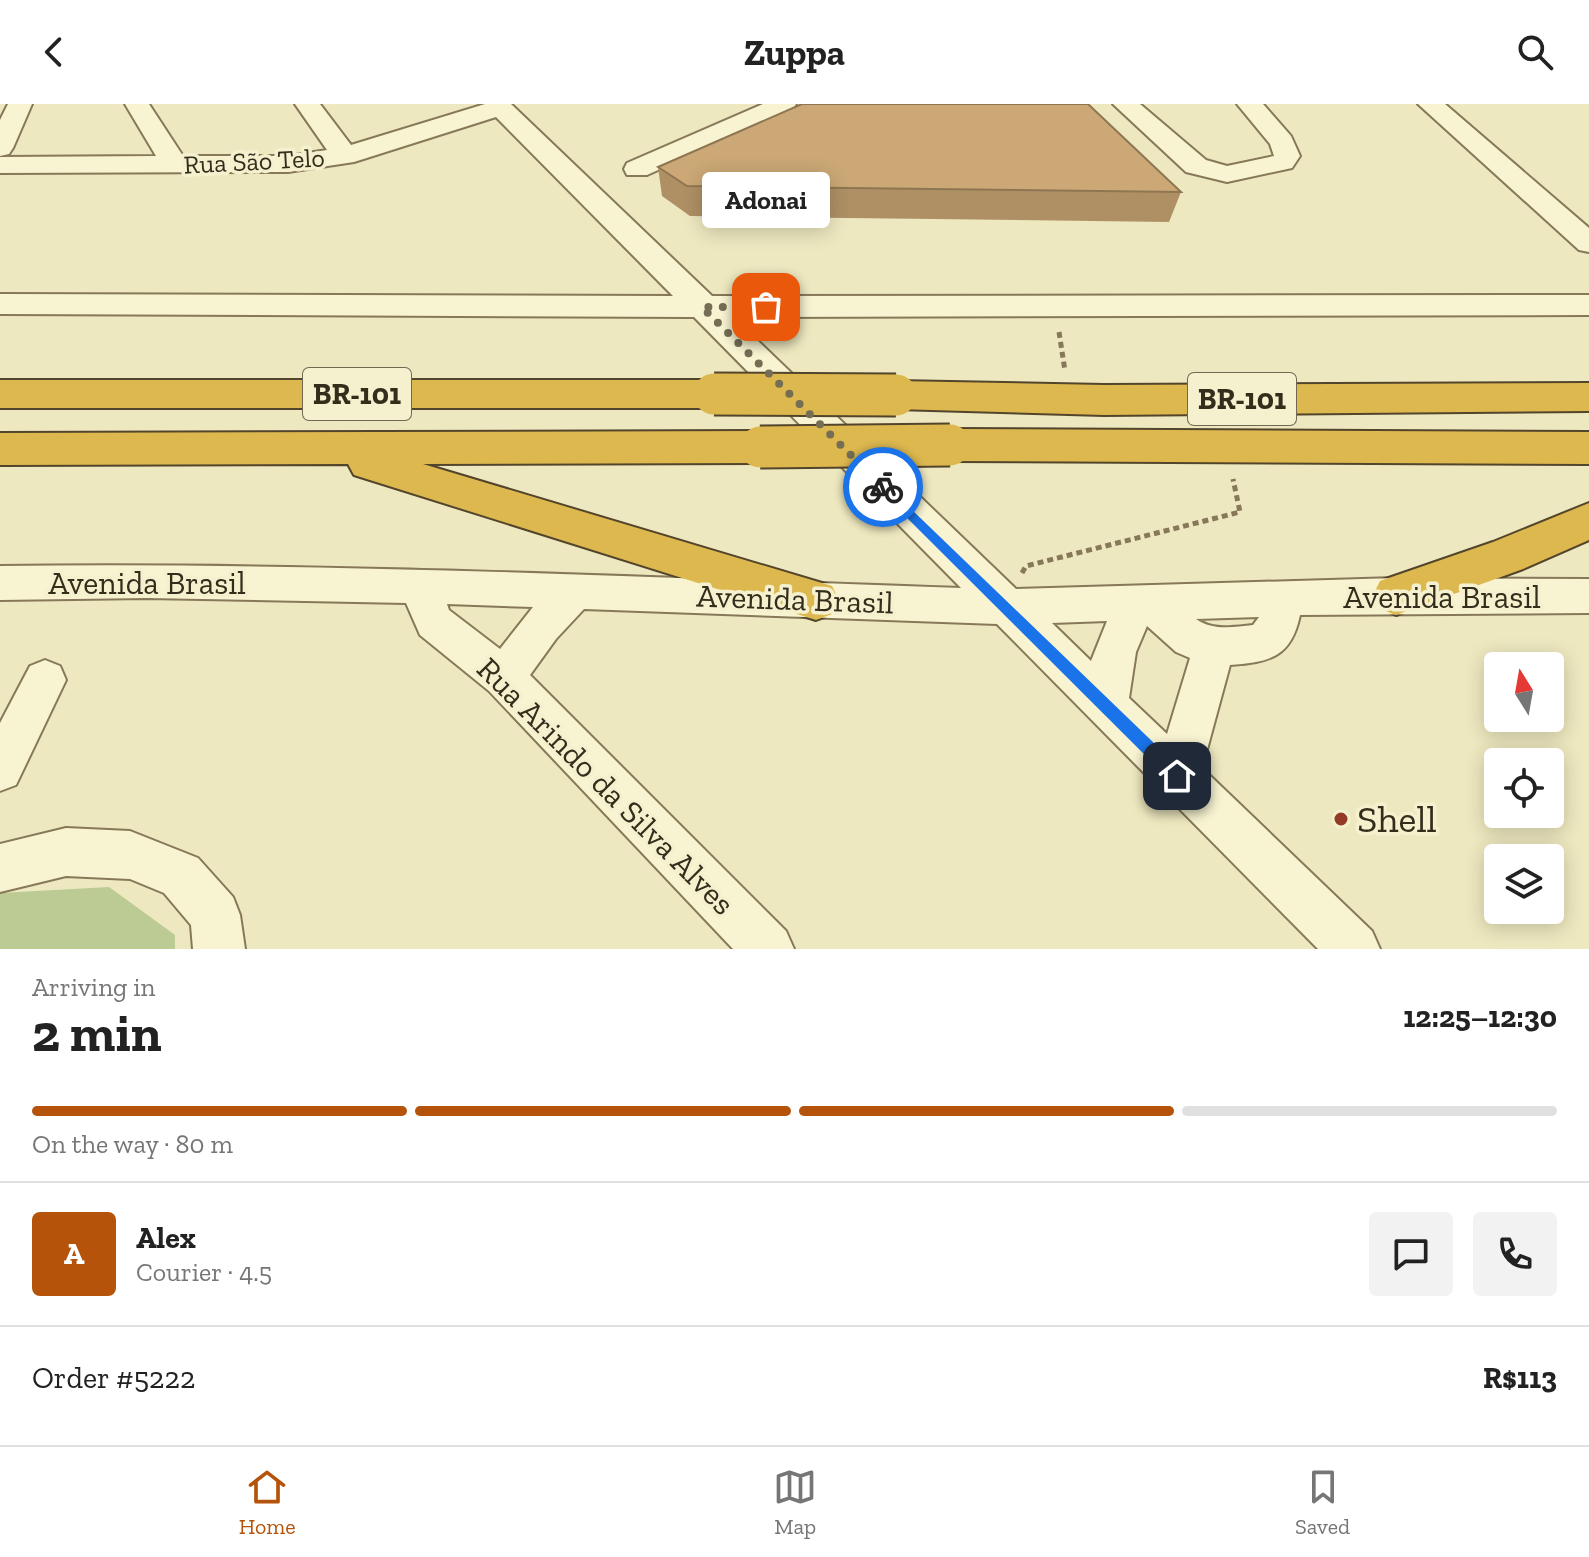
<!DOCTYPE html>
<meta charset="utf-8">
<style>
body{margin:0;font-family:"Zilla Slab",serif;background:#f2f2f2;color:#222;height:100vh;display:flex;flex-direction:column;font-size:30px;white-space:nowrap}
*{box-sizing:border-box;margin:0}
p{font-size:26px;color:#767676}
.icon{flex:none;width:44px;height:44px;fill:none;stroke:currentColor;stroke-width:2;stroke-linecap:round;stroke-linejoin:round}
.map{position:relative;height:845px;overflow:hidden}
.details{display:flex;flex-direction:column;background:#fff;flex:1}
.details>*{flex:none}
.needle{width:52px;rotate:349deg}
.controls{position:absolute;left:1484px;top:548px;display:grid;gap:16px}
.controls a{display:grid;place-items:center;width:80px;height:80px;border-radius:8px;background:#fff;box-shadow:0 4px 20px #0003;font-size:40px}
.pin{position:absolute;display:grid;place-items:center;width:68px;height:68px;color:#fff;margin:-34px;border-radius:16px;box-shadow:0 4px 12px #0006}
.courier{position:absolute;display:grid;place-items:center;width:80px;height:80px;margin:-40px;border:6px solid #1a73e8;border-radius:50%;background:#fff;color:#222;box-shadow:0 2px 10px #0007}
.bubble{position:absolute;height:56px;border-radius:8px;background:#fff;box-shadow:0 4px 20px #0003;font-size:26px;font-weight:700;line-height:56px;text-align:center}
.head em{font-style:normal;font-weight:700}
.head div{display:flex;flex-direction:column-reverse}
.head{display:flex;align-items:center;justify-content:space-between;height:136px;padding:0 32px}
h1{font-size:52px;font-weight:700;line-height:60px}
.bar{display:grid;grid-template-columns:repeat(4,1fr);gap:12px 8px;align-content:center;height:96px;padding:0 32px}
.bar i{height:10px;border-radius:6px;background:#e0e0e0}
.bar .selected{background:#b45309}
.bar p{grid-column:span 4}
.line{display:flex;align-items:center;gap:20px;padding:0 32px;border-top:2px solid #e0e0e0}
.line div{flex:1}
.round{display:grid;place-items:center;flex:none;width:84px;height:84px;border-radius:8px;background:#f2f2f2}
header{display:flex;justify-content:space-between;align-items:center;height:104px;padding:0 32px;background:#fff;font-size:36px;font-weight:700}
.tab-bar{display:flex;justify-content:space-around;align-items:center;height:112px;border-top:2px solid #e0e0e0;background:#fff;font-size:22px;color:#767676}
.tab-bar a{display:grid;justify-items:center;gap:4px}
.tab-bar .selected{color:#b45309}
.map>svg:first-child{display:block}
</style>
<header><svg class="icon" aria-label="back" viewBox="0 0 24 24"><path d="M15 5l-7 7 7 7"/></svg>Zuppa<svg class="icon" aria-label="search" viewBox="0 0 24 24"><circle cx="10" cy="10" r="6"/><path d="M15 15l6 6"/></svg></header>
<div class="map">
<svg width="1589" height="845" viewBox="0 0 1589 845">
<rect width="100%" height="100%" fill="#ede8bf"/>
<!-- green -->
<path fill="#bbcb93" d="M109,783L175,831V845H0V789Z"/>
<g fill="none" stroke-linecap="round" stroke-linejoin="round">
<!-- minor casing -->
<g stroke="#867858" stroke-width="4">
<path id="minor" d="M8,0H32L13,44L9,50L0,52V16Z
M125,0H149L183,52H288L327,46L295,0H320L351,41L485,0H511L712,192L1589,191V211L733,213L1016,485L1396,474L1589,475V509L1300,511C1291,554 1269,558 1230,561L1202,664L1372,827L1380,845H1318L997,520L584,505L556,535L530,571L786,827L794,845H733L489,587L420,531L406,499L147,494L0,496V462C321,458 641,473 961,484L694,213L0,210V190L673,192L496,13L354,58L288,68L0,69V53L156,52ZM447,500L533,503L500,545L449,506ZM1259,513L1253,521C1233,523 1213,527 1196,515ZM1107,517L1091,557L1052,519ZM1147,522L1176,548L1190,554L1167,630L1129,594L1136,548Z
M763,0H796L793,5L647,71H627L624,65L627,59Z
M1113,0H1140L1206,56L1227,62L1274,52L1270,40L1237,0H1263L1291,32L1300,52L1292,64L1227,78L1186,68Z
M1418,0H1445L1589,124V148L1579,146Z
M45,556L60,562L66,576L16,681L0,687V619L30,562Z
M66,724L130,727L198,754L233,793L240,811L245,845H193L191,821L164,789L130,775L66,772L0,788V740Z"/>
</g>
<!-- highway casing -->
<g stroke="#53452c" stroke-width="4">
<path id="highway" d="M0,276H714L728,280L734,290L728,300L714,304H0Z
M896,277L1104,281L1589,279V307L1104,311L896,305L882,301L876,291L882,281Z
M950,325L1589,328V360L950,357L935,352L929,341L935,330Z
M760,327L775,332L781,343L775,354L760,359L423,360L832,482L839,496L832,510L816,516L354,371L348,360L0,361V329Z
M1589,399V436L1523,465L1396,511L1380,505L1373,491L1380,477L1493,438Z"/>
</g>
<!-- path -->
<path stroke="#867858" stroke-width="5" stroke-dasharray="6 4" stroke-linecap="butt" d="M1059,228L1065,267
M1022,469L1026,462L1240,408L1233,375"/>
<!-- minor -->
<use href="#minor" fill="#f8f4d2" fill-rule="evenodd"/>
<!-- highway -->
<use href="#highway" fill="#ddb84f" fill-rule="evenodd"/>
<!-- highway-bridge casing -->
<g stroke="#53452c" stroke-width="45" stroke-linecap="butt">
<path id="highway-bridge" d="M714,290L896,291
M760,343L950,341"/>
</g>
<!-- highway-bridge -->
<use href="#highway-bridge" stroke="#ddb84f" stroke-width="41"/>
</g>
<!-- wall -->
<path fill="#af9065" d="M658,63L1181,88L1169,118L690,112L662,92Z"/>
<!-- building -->
<path fill="#cba875" stroke="#8e7652" stroke-width="2" d="M802,0H1088L1181,88L687,82L658,63Z"/>
<!-- route -->
<path fill="#1a73e8" d="M883,378L1183,667V678H1172L879,386V379Z"/>
<g fill="none" stroke-linecap="round" stroke-linejoin="round">
<!-- done -->
<path stroke="#756e55" stroke-width="8" stroke-dasharray="0 14.4" d="M766,203H702L883,383"/>
</g>
<!-- markers -->
<circle fill="#943b28" stroke="#f5f1cf" stroke-width="3" cx="1341" cy="715" r="8"/>
<g text-anchor="middle" dominant-baseline="central" stroke-width="7" stroke-linejoin="round" paint-order="stroke">
<!-- far-street labels -->
<g font-size="26" fill="#352d1c" stroke="#f5f1cf">
<text transform="translate(254 57) rotate(-3)">Rua São Telo</text>
</g>
<!-- shield labels -->
<g fill="#f5f1cf" stroke="#6f6852" stroke-width="2">
<rect x="303" y="264" width="108" height="52" rx="6"/>
<rect x="1188" y="269" width="108" height="52" rx="6"/>
</g>
<g font-size="30" font-weight="bold" fill="#352d1c">
<text x="357" y="290">BR-101</text>
<text x="1242" y="295">BR-101</text>
</g>
<!-- street labels -->
<g font-size="32" fill="#352d1c" stroke="#f5f1cf">
<text x="147" y="479">Avenida Brasil</text>
<text x="1442" y="493">Avenida Brasil</text>
<text transform="translate(795 495) rotate(2)">Avenida Brasil</text>
<text transform="translate(606 682) rotate(45)">Rua Arindo da Silva Alves</text>
</g>
<!-- near-poi labels -->
<g font-size="38" fill="#352d1c" stroke="#f5f1cf" text-anchor="start">
<text x="1357" y="715">Shell</text>
</g>
</g>
</svg>
<div class="controls">
<a><svg class="needle" viewBox="-14 -14 28 28"><path d="M0-13l5 13h-10z" fill="#e53935"/><path d="M0 13l5-13h-10z" fill="#767676"/></svg></a>
<a><svg class="icon" aria-label="locate" viewBox="0 0 24 24"><circle cx="12" cy="12" r="6"/><path d="M12 2v4M12 18v4M2 12h4M18 12h4"/></svg></a>
<a><svg class="icon" aria-label="layers" viewBox="0 0 24 24"><path d="M12 4l9 5-9 5-9-5zM3 14l9 5 9-5"/></svg></a>
</div>
<div class="pin" style="left:766px;top:203px;background:#ea580c"><svg class="icon" aria-label="bag" viewBox="0 0 24 24"><path d="M5 8h14l-1 12H6zM9 8a3 3 0 0 1 6 0"/></svg></div>
<div class="pin" style="left:1177px;top:672px;background:#1f2937"><svg class="icon" aria-label="home" viewBox="0 0 24 24"><path d="M3 11l9-7 9 7M6 9v11h12V9"/></svg></div>
<div class="courier" style="left:883px;top:383px"><svg class="icon" aria-label="bike" viewBox="0 0 24 24"><circle cx="6" cy="16" r="4"/><circle cx="18" cy="16" r="4"/><path d="M6 16l4-8h5l3 8M10 8l3 8H6M13 5h3"/></svg></div>
<div class="bubble" style="left:702px;top:68px;width:128px">Adonai</div>
</div>
<section class="details">
<div class="head"><div><h1>2 min</h1><p>Arriving in</p></div><em>12:25–12:30</em></div>
<div class="bar"><i class="selected"></i><i class="selected"></i><i class="selected"></i><i></i><p>On the way · 80 m</p></div>
<div class="line" style="height:144px"><b class="round" style="background:#b45309;color:#fff">A</b><div><b>Alex</b><p>Courier · 4.5</p></div><a class="round"><svg class="icon" aria-label="chat" viewBox="0 0 24 24"><path d="M4 5h16v11H9l-5 4z"/></svg></a><a class="round"><svg class="icon" aria-label="phone" viewBox="0 0 24 24"><path d="M5 4h4l2 5-3 2q2 4 5 5l2-3 5 2v4C11 20 4 13 5 4z"/></svg></a></div>
<div class="line" style="height:104px"><div>Order #5222</div><b>R$113</b></div>
</section>
<nav class="tab-bar">
<a class="selected"><svg class="icon" aria-label="home" viewBox="0 0 24 24"><path d="M3 11l9-7 9 7M6 9v11h12V9"/></svg>Home</a>
<a><svg class="icon" aria-label="map" viewBox="0 0 24 24"><path d="M3 6l6-2 6 2 6-2v14l-6 2-6-2-6 2zM9 4v14M15 6v14"/></svg>Map</a>
<a><svg class="icon" aria-label="saved" viewBox="0 0 24 24"><path d="M7 4h10v16l-5-4-5 4z"/></svg>Saved</a>
</nav>
